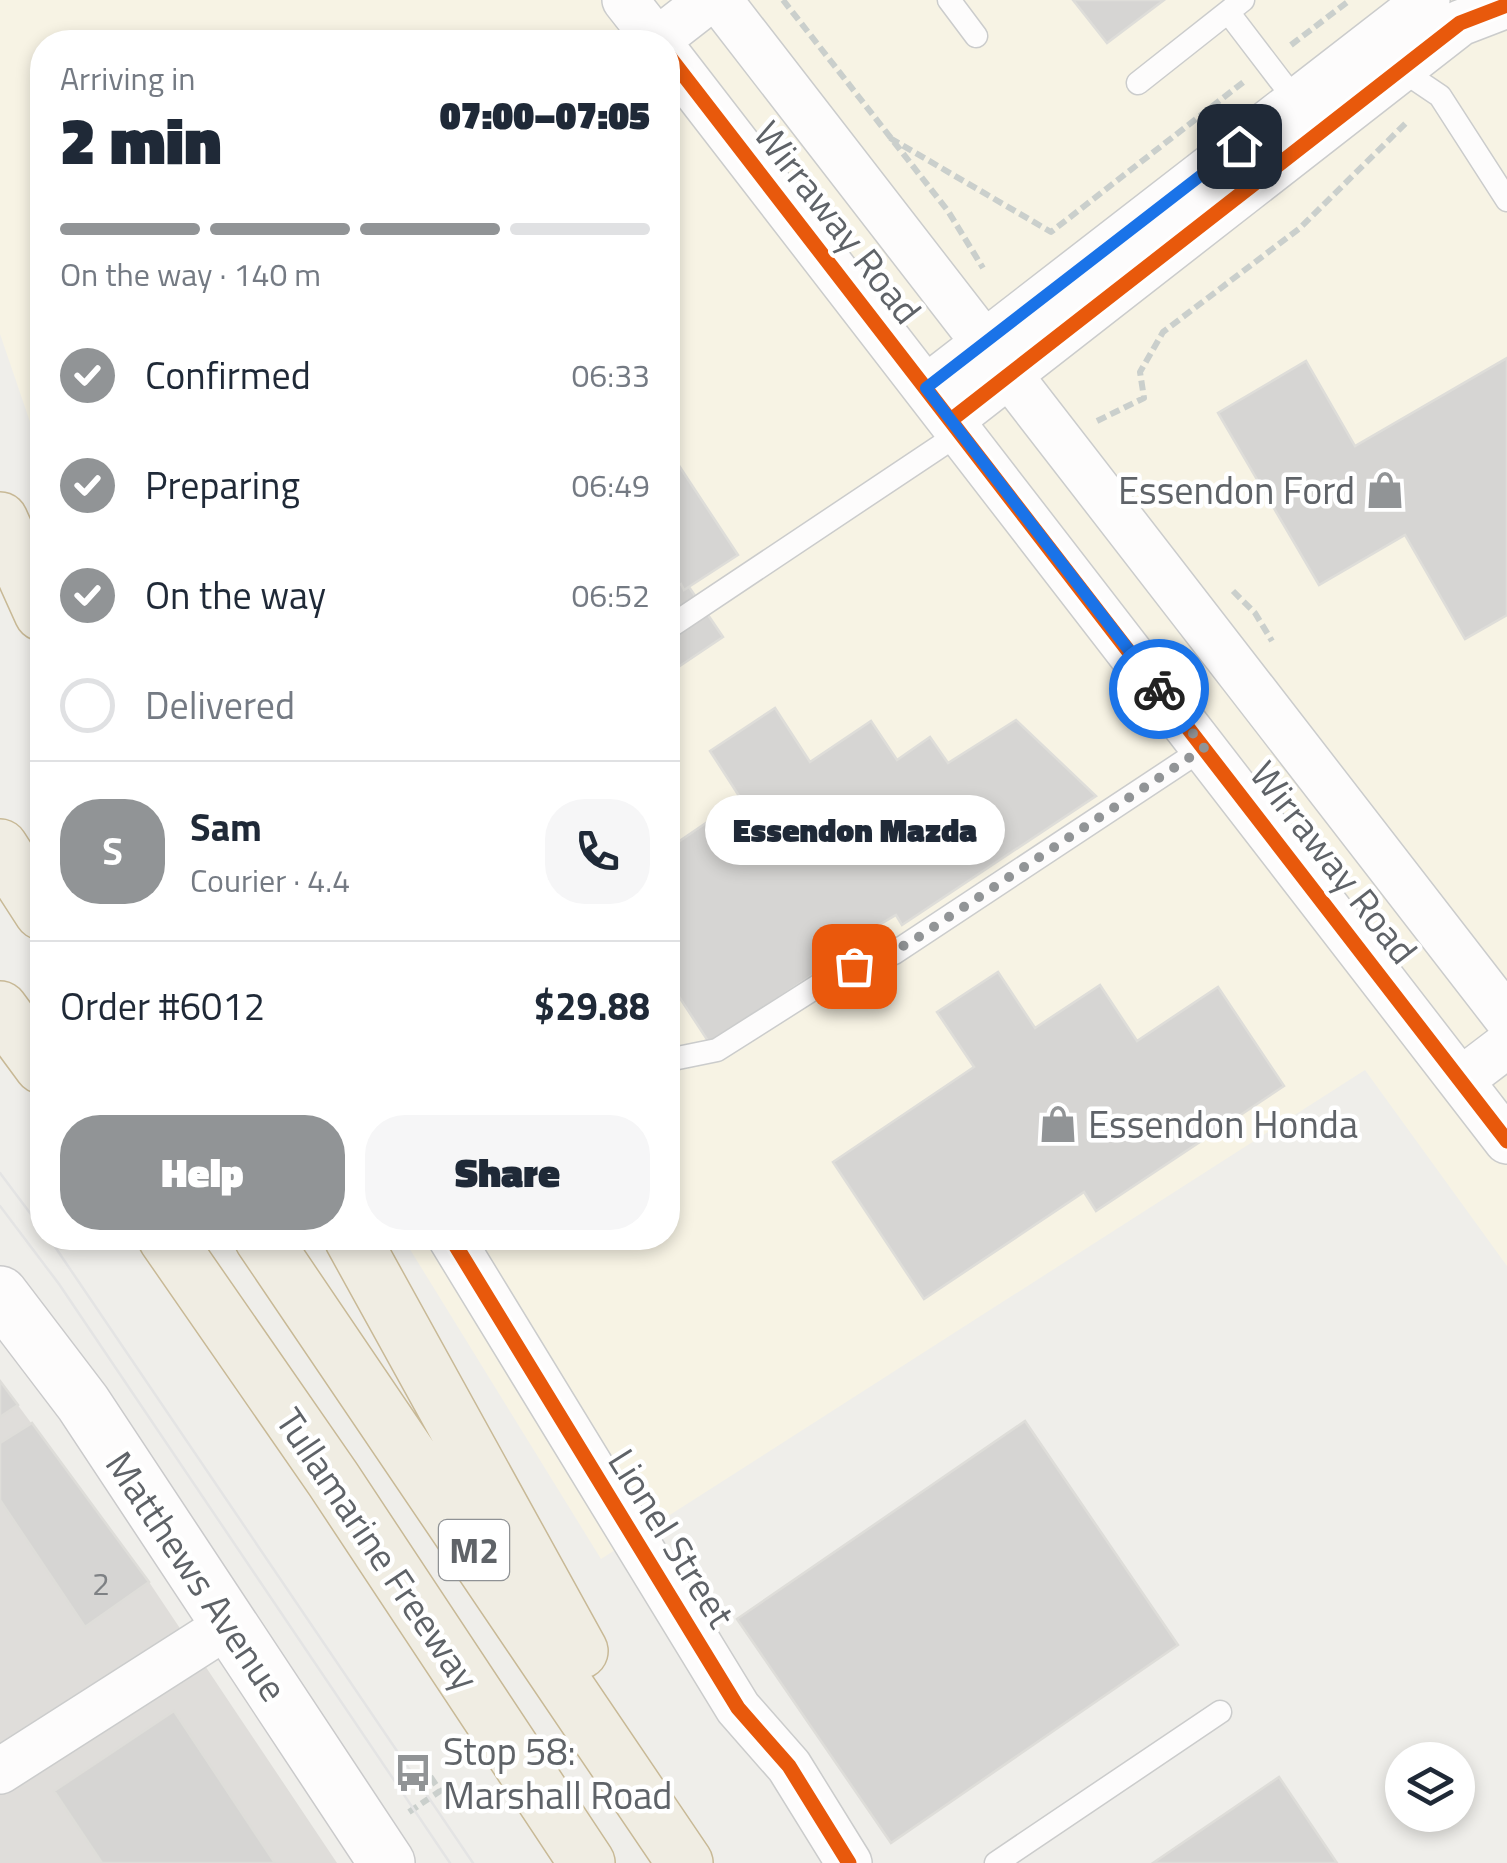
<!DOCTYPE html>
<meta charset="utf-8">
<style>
body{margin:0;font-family:"Titillium Web",sans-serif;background:#f6f6f7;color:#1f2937;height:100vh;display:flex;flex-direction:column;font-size:38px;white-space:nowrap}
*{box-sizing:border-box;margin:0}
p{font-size:32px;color:#747a83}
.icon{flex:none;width:55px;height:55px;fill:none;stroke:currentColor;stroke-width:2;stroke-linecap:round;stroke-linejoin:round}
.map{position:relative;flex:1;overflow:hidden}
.drawer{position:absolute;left:30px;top:30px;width:650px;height:1220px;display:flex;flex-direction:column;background:#fff;border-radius:40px;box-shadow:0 5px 15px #0003}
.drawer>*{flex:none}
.buttons{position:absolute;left:1385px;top:1742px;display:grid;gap:20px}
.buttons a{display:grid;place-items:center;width:90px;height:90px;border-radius:50%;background:#fff;box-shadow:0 5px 15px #0003;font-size:50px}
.pin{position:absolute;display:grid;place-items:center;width:85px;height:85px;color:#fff;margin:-42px;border-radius:20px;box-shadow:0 5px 15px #0006}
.courier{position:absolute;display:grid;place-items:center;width:100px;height:100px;margin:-50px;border:8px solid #1a73e8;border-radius:50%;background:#fff;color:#222;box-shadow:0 2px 12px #0007}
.bubble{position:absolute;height:70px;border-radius:35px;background:#fff;box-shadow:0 5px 15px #0003;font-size:32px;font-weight:800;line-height:70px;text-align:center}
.head em{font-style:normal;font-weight:800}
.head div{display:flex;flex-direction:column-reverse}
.head{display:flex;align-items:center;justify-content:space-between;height:170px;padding:0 30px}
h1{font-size:65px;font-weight:800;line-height:75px}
.bar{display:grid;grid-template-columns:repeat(4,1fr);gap:15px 10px;align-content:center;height:120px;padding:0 30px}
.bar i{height:12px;border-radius:8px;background:#e0e1e3}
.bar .current{background:#919496}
.bar p{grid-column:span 4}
.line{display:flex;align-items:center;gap:25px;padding:0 30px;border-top:2px solid #e0e1e3}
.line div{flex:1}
.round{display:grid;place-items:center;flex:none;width:105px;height:105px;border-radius:40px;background:#f6f6f7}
ol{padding:0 30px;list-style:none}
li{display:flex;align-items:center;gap:30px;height:110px}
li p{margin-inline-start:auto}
li .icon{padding:10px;border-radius:50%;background:#919496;color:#fff;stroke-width:4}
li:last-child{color:#747a83}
li i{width:55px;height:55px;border:5px solid #e0e1e3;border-radius:50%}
.cta{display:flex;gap:20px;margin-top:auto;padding:20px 30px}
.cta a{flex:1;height:115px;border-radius:40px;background:#919496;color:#fff;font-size:40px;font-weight:800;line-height:115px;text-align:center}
.cta a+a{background:#f6f6f7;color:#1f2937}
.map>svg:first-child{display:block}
</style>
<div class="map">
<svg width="1507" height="1863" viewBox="0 0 1507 1863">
<rect width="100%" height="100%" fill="#efeeea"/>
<!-- commercial -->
<path fill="#f7f3e4" d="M0,0H1507V1266L1365,1070L601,1559L403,1238H668V42H42V457L0,334Z"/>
<!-- industrial -->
<path fill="#dfddda" d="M0,1381L149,1582L337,1863H0Z"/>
<!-- building -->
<path fill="#d6d5d3" stroke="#deddd9" stroke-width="2.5" d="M1073,0H1164L1107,43Z
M1507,358V615L1465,639L1405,535L1319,585L1218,413L1306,361L1355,446Z
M668,449L738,555L684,590L681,584L668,592Z
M681,584L684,590L689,587L723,637L668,674V592Z
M775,708L810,762L871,721L897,760L930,737L948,763L1016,720L1096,796L902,925L896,915L874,928L876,932L710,1044L668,980V849L741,799L710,751Z
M998,972L1035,1028L1100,985L1137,1041L1218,987L1284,1086L1096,1211L1084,1192L924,1299L833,1162L974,1067L937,1012Z
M0,1381L18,1405L0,1417Z
M1025,1421L1178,1645L891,1843L737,1619Z
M32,1423L149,1582L85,1627L0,1500V1443Z
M174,1711L275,1863H102L54,1791Z
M1279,1777L1337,1863H1153Z"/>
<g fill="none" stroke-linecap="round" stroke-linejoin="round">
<!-- service casing -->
<g stroke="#cbcccc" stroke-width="25">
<path id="service" d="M949,0L976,36
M1228,12L1296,101
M1400,69L1440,96L1507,200
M1138,83L1243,0
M668,628L960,433
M668,1060L717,1050L832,977L894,953L1204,748
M996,1863L1220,1712"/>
</g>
<!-- minor casing -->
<g stroke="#cbcccc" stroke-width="48">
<path id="minor" d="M625,0L658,42
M719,0L1507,1018
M655,42L709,0
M668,55L1507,1141
M926,388L1427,0
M951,420L1460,23L1507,5
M1461,1080L1507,1045
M451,1238L738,1708L789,1766L849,1863
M0,1771L230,1624"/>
</g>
<!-- secondary casing -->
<g stroke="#cacacb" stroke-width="58">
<path id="secondary" d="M0,1294L83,1403L387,1863"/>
</g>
<!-- motorway casing -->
<g stroke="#c8b996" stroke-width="58">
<path id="motorway" d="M0,520L42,613
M0,847L42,912
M0,1009L42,1066
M166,1238L333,1479L587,1863
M262,1238L685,1863
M352,1238L580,1651"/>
</g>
<!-- path -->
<path stroke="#cacfcc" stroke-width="6" stroke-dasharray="10 5" stroke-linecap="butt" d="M783,0L948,211L983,268
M1291,45L1350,0
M890,138L1051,232L1246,80
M1097,421L1144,398L1140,372L1163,332L1300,228L1407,122
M1233,591L1255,613L1272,641
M409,1812L440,1791L426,1770"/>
<!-- service -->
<use href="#service" stroke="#fdfcfc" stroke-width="22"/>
<!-- minor -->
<use href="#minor" stroke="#fdfcfc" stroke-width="45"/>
<!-- secondary -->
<use href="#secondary" stroke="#fdfcfc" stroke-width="55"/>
<!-- motorway -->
<use href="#motorway" stroke="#f0ede3" stroke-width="55"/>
<!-- tram -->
<path stroke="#e4e4e4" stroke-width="2.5" d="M0,1173L42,1229
M0,1206L59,1284L450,1863
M49,1238L473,1863"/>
<!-- cycleway casing -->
<g stroke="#fff" stroke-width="21">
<path id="cycleway" d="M668,55L1507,1141
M951,420L1460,23L1507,5
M451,1238L738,1708L789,1766L849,1863"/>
</g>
<!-- cycleway -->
<use href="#cycleway" stroke="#e8590c" stroke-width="15"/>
</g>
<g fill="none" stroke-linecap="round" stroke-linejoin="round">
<!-- done -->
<path stroke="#919496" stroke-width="10" stroke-dasharray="0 18" d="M854,966L876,961L914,940L1204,748L1159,689"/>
<!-- route -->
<path stroke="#1a73e8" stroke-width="12" d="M1159,689L926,388L1239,146"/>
</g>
<!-- icons -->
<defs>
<g id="shop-bare" transform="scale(3)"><path d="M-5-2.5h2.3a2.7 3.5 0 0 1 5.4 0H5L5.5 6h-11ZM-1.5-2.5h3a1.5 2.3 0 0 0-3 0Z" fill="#919496" stroke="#fff" stroke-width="2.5" paint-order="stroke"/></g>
<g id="bus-bare" transform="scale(3)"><path d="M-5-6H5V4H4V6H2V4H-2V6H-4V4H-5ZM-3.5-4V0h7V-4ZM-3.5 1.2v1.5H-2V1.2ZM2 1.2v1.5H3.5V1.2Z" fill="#919496" stroke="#fff" stroke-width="2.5" paint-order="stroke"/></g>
</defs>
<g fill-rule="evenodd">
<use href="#shop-bare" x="1385" y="490"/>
<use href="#shop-bare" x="1058" y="1124"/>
<use href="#bus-bare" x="413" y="1773"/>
</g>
<g text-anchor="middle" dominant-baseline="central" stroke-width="9" stroke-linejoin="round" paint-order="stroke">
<!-- number labels -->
<g font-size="32" fill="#7e8184">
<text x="101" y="1583">2</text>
</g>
<!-- shield labels -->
<rect fill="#fff" stroke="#8f9295" stroke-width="2.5" x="439" y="1520" width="70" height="60" rx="8"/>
<g font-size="35" font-weight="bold" fill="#5f6368">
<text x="474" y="1550">M2</text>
</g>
<!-- street labels -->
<g font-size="38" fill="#5f6368" stroke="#fff">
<text transform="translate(838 222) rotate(52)">Wirraway Road</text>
<text transform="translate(1334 862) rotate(52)">Wirraway Road</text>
<text transform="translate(672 1538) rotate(58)">Lionel Street</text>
<text transform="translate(378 1549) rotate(56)">Tullamarine Freeway</text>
<text transform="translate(197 1576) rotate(56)">Matthews Avenue</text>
</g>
<!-- poi labels -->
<g font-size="38" fill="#5f6368" stroke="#fff" text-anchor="start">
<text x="1355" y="490" text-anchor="end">Essendon Ford</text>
<text x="1088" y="1124">Essendon Honda</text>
<text x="443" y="1751">Stop 58:<tspan x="443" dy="44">Marshall Road</tspan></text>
</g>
</g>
</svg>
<div class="buttons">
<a><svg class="icon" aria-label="layers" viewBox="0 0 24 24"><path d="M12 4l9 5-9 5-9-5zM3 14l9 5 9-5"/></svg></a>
</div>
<div class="pin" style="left:854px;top:966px;background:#ea580c"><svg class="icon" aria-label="bag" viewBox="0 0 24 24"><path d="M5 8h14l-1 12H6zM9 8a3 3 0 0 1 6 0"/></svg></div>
<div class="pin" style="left:1239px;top:146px;background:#1f2937"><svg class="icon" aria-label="home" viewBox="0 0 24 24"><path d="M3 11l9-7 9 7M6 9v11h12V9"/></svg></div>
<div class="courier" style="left:1159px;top:689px"><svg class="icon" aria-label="bike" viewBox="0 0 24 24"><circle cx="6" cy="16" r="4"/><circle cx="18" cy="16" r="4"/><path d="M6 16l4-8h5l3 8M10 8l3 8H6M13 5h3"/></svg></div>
<div class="bubble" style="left:705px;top:795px;width:300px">Essendon Mazda</div>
<section class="drawer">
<div class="head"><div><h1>2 min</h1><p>Arriving in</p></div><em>07:00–07:05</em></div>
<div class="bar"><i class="current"></i><i class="current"></i><i class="current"></i><i></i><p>On the way · 140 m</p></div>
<ol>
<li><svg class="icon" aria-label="check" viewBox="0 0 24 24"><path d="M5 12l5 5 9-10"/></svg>Confirmed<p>06:33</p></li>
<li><svg class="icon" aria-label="check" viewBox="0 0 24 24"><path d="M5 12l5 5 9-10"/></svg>Preparing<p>06:49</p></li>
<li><svg class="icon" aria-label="check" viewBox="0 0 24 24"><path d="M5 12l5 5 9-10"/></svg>On the way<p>06:52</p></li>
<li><i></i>Delivered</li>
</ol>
<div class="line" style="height:180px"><b class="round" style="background:#919496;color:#fff">S</b><div><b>Sam</b><p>Courier · 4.4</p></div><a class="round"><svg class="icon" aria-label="phone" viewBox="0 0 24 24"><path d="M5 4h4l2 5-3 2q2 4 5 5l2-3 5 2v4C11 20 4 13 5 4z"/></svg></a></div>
<div class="line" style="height:130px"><div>Order #6012</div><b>$29.88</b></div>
<div class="cta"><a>Help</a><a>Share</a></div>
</section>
</div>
